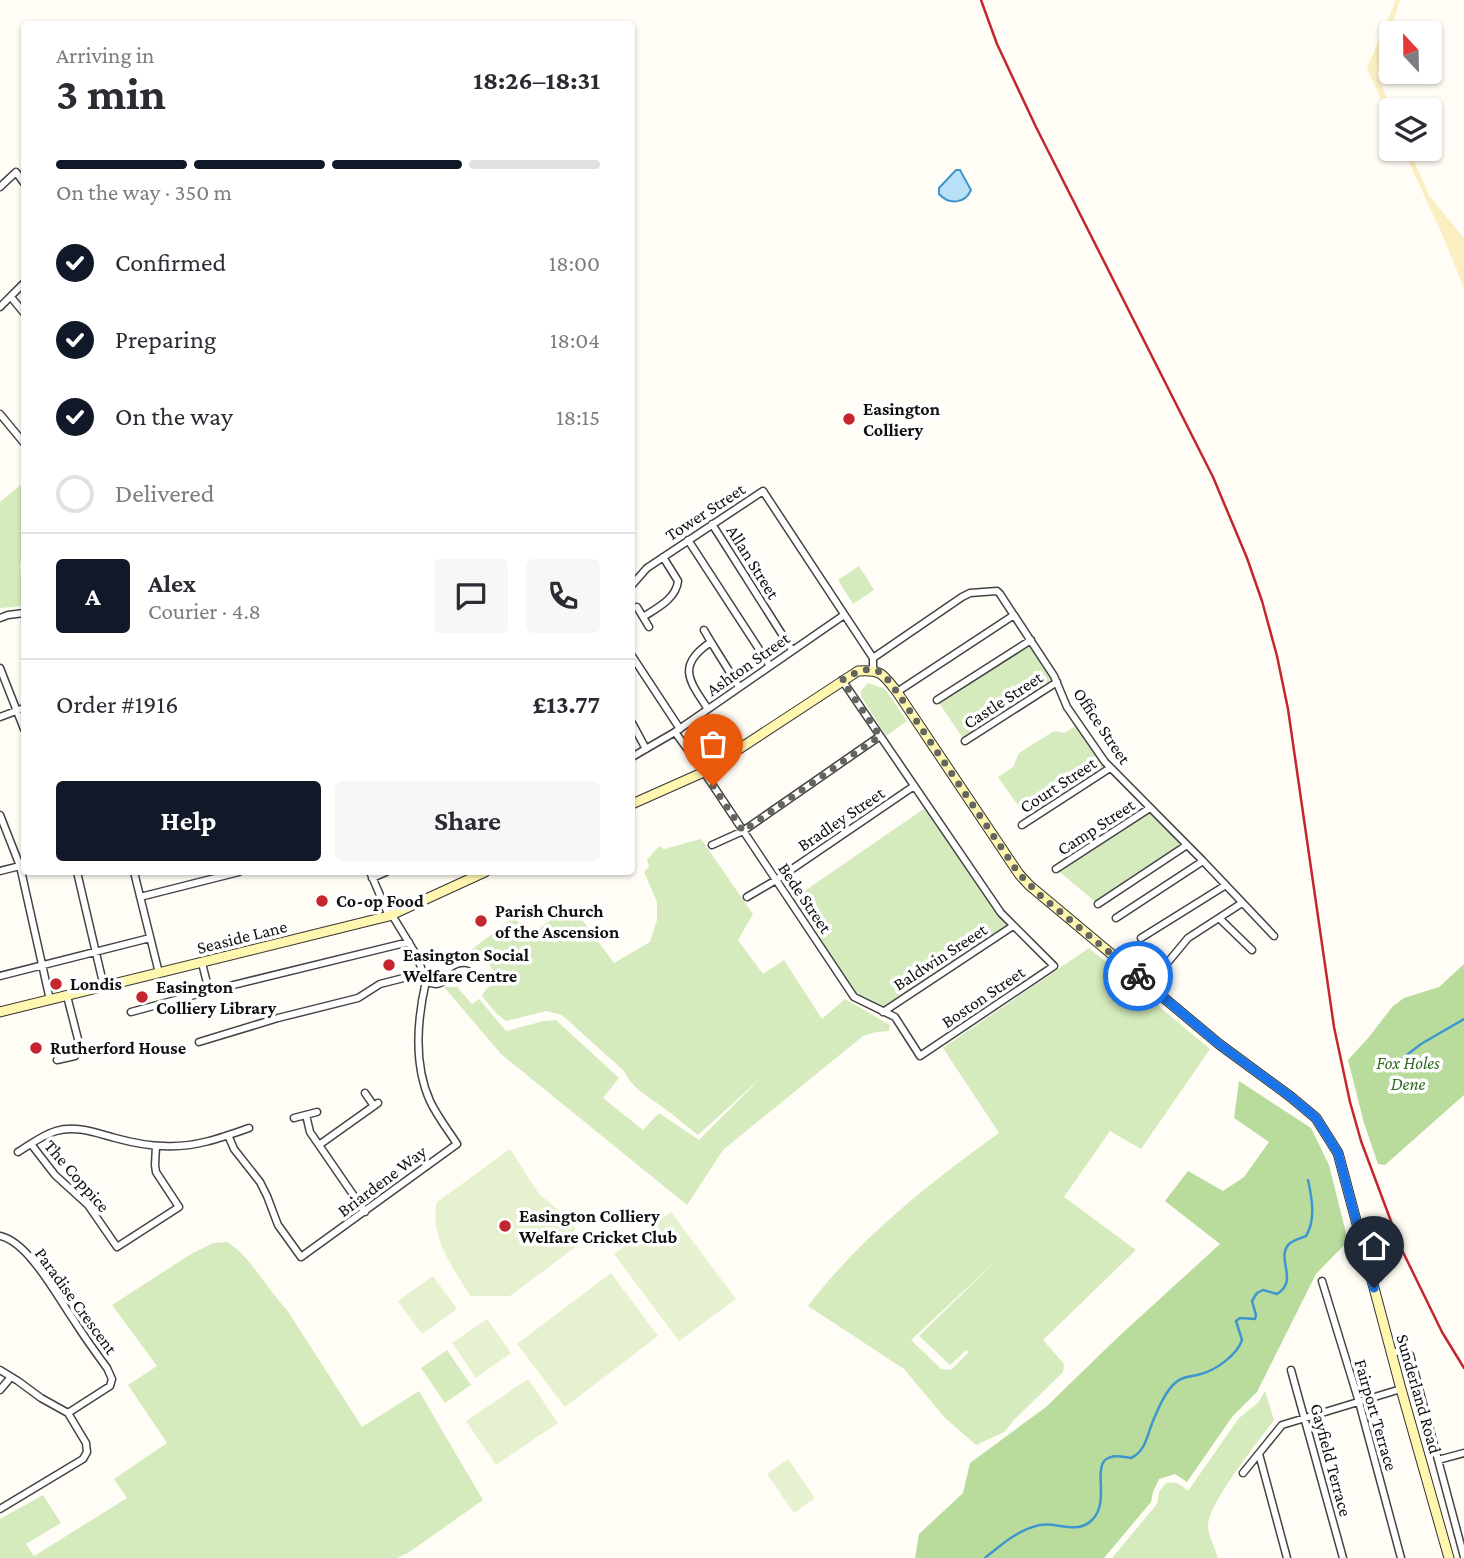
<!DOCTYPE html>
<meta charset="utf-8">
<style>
body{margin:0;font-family:"Crimson Pro",serif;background:#f7f7f7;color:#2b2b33;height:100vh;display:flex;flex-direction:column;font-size:26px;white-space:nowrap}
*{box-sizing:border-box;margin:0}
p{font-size:23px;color:#7c7c81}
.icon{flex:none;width:38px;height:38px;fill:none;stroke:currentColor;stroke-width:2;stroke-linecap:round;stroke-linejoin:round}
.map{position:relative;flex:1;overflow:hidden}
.panel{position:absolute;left:21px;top:21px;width:614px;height:854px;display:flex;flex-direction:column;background:#fff;border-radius:7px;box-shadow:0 2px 5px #0004}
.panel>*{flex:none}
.needle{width:46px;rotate:338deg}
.fabs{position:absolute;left:1379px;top:21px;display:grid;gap:14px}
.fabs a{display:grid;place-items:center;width:63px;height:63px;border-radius:7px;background:#fff;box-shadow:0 2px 5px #0004;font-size:35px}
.pin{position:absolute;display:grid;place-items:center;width:60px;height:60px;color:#fff;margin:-72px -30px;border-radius:50% 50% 50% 0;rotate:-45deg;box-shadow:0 0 7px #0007}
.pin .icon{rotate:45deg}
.courier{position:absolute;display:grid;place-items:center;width:70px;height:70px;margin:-35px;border:5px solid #1a73e8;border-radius:50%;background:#fff;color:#222;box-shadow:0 2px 9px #0007}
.headline em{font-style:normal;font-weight:700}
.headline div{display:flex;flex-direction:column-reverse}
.headline{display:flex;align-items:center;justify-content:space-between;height:119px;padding:0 35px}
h1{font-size:46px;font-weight:700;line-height:52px}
.bar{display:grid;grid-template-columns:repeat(4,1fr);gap:10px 7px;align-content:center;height:84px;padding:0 35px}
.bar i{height:9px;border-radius:5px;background:#e1e1e2}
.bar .active{background:#111827}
.bar p{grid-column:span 4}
.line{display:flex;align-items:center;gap:18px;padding:0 35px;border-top:2px solid #e1e1e2}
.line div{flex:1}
.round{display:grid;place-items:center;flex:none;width:74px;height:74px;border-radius:7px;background:#f7f7f7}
ol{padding:0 35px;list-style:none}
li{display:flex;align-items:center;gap:21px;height:77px}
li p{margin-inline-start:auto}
li .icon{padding:7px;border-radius:50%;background:#111827;color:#fff;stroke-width:4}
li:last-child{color:#7c7c81}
li i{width:38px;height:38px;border:4px solid #e1e1e2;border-radius:50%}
.primary-button{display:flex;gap:14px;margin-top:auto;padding:14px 35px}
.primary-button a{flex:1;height:80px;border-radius:7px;background:#111827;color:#fff;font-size:28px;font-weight:700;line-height:80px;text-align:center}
.primary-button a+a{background:#f7f7f7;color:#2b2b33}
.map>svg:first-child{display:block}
</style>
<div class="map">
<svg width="1464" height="1558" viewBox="0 0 1464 1558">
<rect width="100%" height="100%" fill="#fffdf5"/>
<!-- green -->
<path fill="#d5ebbd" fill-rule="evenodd" d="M24,482V562L20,563L24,606L0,608V502Z
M859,566L874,590L853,604L838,580Z
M1031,640L1057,682L965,741L937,700Z
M868,683L885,689L907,721L886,736L861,696V691Z
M1079,724L1107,764L1026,817L998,777L1013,767L1019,753L1054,731L1064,733Z
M928,806L1013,926L883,1012L854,997L790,901Z
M1150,808L1187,845L1098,904L1056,869Z
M701,839L753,914L738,940L763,974L784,960L822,1019L845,999L890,1025L889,1031L876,1032L863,1036L723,1150L687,1205L501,1054L444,987H457L472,1004L479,999L506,1031L544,1021L556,1020L619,1078L603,1098L643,1130L659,1113L699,1140L762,1077L698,1135C686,1126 674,1115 661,1106C647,1096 631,1087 624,1071L562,1015L546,1011L506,1021L497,1014L482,996L486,989L499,979L485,958L479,963L470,951L514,917L529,935L572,906L614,963L650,942L657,920V902L644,872L649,867L647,860L659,846L664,849Z
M1089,948L1210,1049L1141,1149L1110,1131L1064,1197L1136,1250L1043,1340L1064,1364L1063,1372L1015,1419L1004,1432L976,1445L945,1418L904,1369L808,1306C860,1238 929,1183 999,1133L943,1048ZM998,1259L919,1336L950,1365L966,1350L969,1352L951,1370L941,1369L911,1340Z
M227,1242C252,1258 266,1288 287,1310L362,1427L419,1391L483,1500L408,1553L397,1558H0V1519L43,1495L61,1523L26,1544L34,1556L127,1498L114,1479L167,1443L128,1385L157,1366L112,1305L191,1254L213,1243Z
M447,1350L471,1385L445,1403L421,1368Z
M1265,1391L1274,1420C1259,1441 1207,1504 1208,1527C1209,1537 1215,1548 1218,1558H1112L1157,1504L1159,1492L1166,1483C1176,1481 1181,1484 1188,1491L1239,1418L1258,1403Z"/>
<!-- forest -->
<path fill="#b9dc9c" d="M1464,964V1095L1385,1165L1378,1164L1364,1123L1348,1060L1369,1037L1393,1006L1404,998L1439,987Z
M1239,1081L1311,1128L1329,1165L1348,1241L1316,1274L1257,1392L1232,1417L1187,1482L1175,1474L1159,1479L1153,1492L1151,1502L1104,1558H915L919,1534L963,1493L970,1463L1046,1407L1117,1338L1220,1244L1165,1201L1188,1171L1223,1191L1244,1177L1269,1142L1234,1118Z"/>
<!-- sand -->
<path fill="#fbeec1" d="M1396,0H1400L1377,74L1392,110L1391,122L1367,68Z
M1403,149H1409L1429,196L1464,238V288L1442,234Z"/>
<!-- pitch -->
<path fill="#e6f2cf" d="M510,1149L539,1194L574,1223L577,1246L510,1296H470C453,1267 429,1237 437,1202Z
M671,1212L736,1299L679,1341L614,1254Z
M611,1273L658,1336L565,1407L517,1344Z
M433,1276L457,1309L422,1334L398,1301Z
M487,1319L511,1353L476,1378L452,1343Z
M528,1379L558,1423L496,1465L466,1421Z
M788,1459L815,1498L794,1513L767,1474Z"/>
<!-- water -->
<path fill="#b9e0f7" stroke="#3f96cf" stroke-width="2" d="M956,170H960L971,190C965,204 949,205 939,194V188Z"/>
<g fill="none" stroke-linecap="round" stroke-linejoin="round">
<!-- stream -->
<path stroke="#3f96cf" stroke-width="2.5" d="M1399,1061L1421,1044L1464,1019
M985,1558C1001,1545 1019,1529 1040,1525C1058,1522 1077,1535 1092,1520C1116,1496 1078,1446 1131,1458C1146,1451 1147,1435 1153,1421C1158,1409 1165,1392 1175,1383C1182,1376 1191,1377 1201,1374C1216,1370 1237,1355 1242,1340L1236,1321L1240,1318L1255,1319L1256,1315L1252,1301L1257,1293L1263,1290L1277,1294C1300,1280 1274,1258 1290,1243C1294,1240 1301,1238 1306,1236C1316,1220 1312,1198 1308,1180"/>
<!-- minor casing -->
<g stroke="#444" stroke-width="9">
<path id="minor" d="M0,187L16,172L24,183
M11,297L24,313
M0,307L24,283
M0,414L24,443
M712,524L792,650
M688,540L770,666
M632,585L647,568L763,491L873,658V670
M637,607L649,627
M643,617C657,608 676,599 678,581L663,557
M0,618L8,615L24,613
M704,630L711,642
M632,656L680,729
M873,658L962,597L970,593L997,591L1000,594L1054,676L1067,707L1105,762L1203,861L1274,936
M0,668L24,729
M897,692L1014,615
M937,700L1031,640
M708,709C689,681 676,665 711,642L739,687
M0,717L24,708
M632,723L646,749
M675,732L704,772L854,997L895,1017L920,1056L1054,966L1001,913L842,680
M965,741L1057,682
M632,757L675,732L844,615
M0,815L20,866L50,1000
M1022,825L1110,768
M712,845L743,831L880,736
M1056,869L1150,808
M0,871L24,865
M77,872L104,987
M134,872L159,973
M370,872L389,916
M372,878L386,872
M140,897L239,872
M747,897L776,880L914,786
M1098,904L1187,845
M392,915L417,956L424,976
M1116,918L1203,861
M1219,918L1252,950
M1141,938L1226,885
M202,963L209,991
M0,976L150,938
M426,981C447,994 454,959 473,974
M1149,985L1188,938L1242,903
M131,1012L209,991L409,942
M883,1012L1013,926
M199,1042L278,1018L358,998L380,984L423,973
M57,1060L75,1056L80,1047L67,996
M365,1093L374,1106
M306,1115L310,1132L365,1212
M294,1118L317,1112
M228,1135L234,1149L260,1182L267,1196L278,1225L301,1257L457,1144C448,1130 437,1116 430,1101C413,1063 417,1020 426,981
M31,1144L55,1175L88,1205L117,1247L179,1207L156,1172L155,1165L156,1146
M319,1145L378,1103
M18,1152C30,1145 42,1135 56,1131C76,1125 96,1133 115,1138C130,1142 148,1146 164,1146C193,1148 221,1138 249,1128
M0,1236C29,1242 58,1298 75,1322C85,1338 96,1353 107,1368L112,1379L110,1386L68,1413
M1322,1281L1359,1402L1401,1558
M1391,1353L1401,1351L1410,1355L1464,1557
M0,1370L18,1381L41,1398L68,1413L86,1443L87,1452L83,1459L0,1509
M1291,1370L1343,1558
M0,1390L11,1377
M1259,1454L1287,1558
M1438,1460L1464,1453
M1243,1473L1282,1425L1401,1389"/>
</g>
<!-- secondary casing -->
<g stroke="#333" stroke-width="11">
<path id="secondary" d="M632,804L704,772L858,671C881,669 883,674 897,692L1019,874L1029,885L1219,1044L1291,1097L1316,1118L1338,1153L1401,1389L1449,1558
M0,1012L389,916L485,872"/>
</g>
<!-- minor -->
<use href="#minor" stroke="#fff" stroke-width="6"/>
<!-- secondary -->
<use href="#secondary" stroke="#fff6b0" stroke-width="9"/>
<!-- rail -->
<path stroke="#c4262e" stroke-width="2.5" d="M981,0L997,44L1036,127L1213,477L1247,558L1262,601L1277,656L1288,709L1334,1027L1350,1102L1361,1141L1401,1248L1442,1332L1464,1368"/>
</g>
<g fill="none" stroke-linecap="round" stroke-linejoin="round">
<!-- done -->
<path stroke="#646461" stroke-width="7" stroke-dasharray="0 12.6" d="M713,786L743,831L880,736L842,680C853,674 869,664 881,673C887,677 892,686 897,692L1019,874L1041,896L1138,976"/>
<!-- route -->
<path stroke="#1a73e8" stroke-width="9" d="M1138,976L1219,1044L1291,1097L1316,1118L1338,1153L1374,1288"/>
</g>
<!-- markers -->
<g fill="#c4262e" stroke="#fff" stroke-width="2.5">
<circle cx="849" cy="419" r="7"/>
<circle cx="322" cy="901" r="7"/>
<circle cx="481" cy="921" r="7"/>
<circle cx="389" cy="965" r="7"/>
<circle cx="56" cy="984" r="7"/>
<circle cx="142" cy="997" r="7"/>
<circle cx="36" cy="1048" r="7"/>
<circle cx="505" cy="1226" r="7"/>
</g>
<g text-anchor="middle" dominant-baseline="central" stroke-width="7" stroke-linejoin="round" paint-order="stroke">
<!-- poi labels -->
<g font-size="18" font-weight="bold" fill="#111" stroke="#fff" text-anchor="start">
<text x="863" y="409">Easington<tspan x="863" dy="21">Colliery</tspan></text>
<text x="336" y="901">Co-op Food</text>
<text x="495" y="911">Parish Church<tspan x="495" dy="21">of the Ascension</tspan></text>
<text x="403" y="955">Easington Social<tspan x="403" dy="21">Welfare Centre</tspan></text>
<text x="70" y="984">Londis</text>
<text x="156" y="987">Easington<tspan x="156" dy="21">Colliery Library</tspan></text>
<text x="50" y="1048">Rutherford House</text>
<text x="519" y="1216">Easington Colliery<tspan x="519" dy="21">Welfare Cricket Club</tspan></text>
</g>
<!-- street labels -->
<g font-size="18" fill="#111" stroke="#fff">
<text transform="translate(705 512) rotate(-33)">Tower Street</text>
<text transform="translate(753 562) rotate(58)">Allan Street</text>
<text transform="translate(748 664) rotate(-35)">Ashton Street</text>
<text transform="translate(1003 700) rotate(-33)">Castle Street</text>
<text transform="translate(1102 726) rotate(56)">Office Street</text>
<text transform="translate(1058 785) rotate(-33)">Court Street</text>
<text transform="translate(841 819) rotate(-34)">Bradley Street</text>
<text transform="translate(1096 827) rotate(-33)">Camp Street</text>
<text transform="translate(805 898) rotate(56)">Bede Street</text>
<text transform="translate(242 937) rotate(-14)">Seaside Lane</text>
<text transform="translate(940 957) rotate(-33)">Baldwin Sreeet</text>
<text transform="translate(983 997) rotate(-34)">Boston Street</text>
<text transform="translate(77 1176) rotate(49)">The Coppice</text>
<text transform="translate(382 1181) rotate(-37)">Briardene Way</text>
<text transform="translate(76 1301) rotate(54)">Paradise Crescent</text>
<text transform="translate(1419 1394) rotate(74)">Sunderland Road</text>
<text transform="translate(1376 1415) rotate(74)">Fairport Terrace</text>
<text transform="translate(1331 1460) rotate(75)">Gayfield Terrace</text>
</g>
<!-- park labels -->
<g font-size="18" font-style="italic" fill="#2f6b1f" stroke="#fff">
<text x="1408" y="1063">Fox Holes<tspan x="1408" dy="21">Dene</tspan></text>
</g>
</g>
</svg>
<div class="fabs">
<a><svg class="needle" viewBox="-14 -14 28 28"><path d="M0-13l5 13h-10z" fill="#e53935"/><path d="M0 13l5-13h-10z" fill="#7c7c81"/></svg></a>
<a><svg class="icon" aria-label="layers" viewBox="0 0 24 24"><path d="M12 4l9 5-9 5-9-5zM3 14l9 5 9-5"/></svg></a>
</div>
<div class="pin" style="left:713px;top:786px;background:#ea580c"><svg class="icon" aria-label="bag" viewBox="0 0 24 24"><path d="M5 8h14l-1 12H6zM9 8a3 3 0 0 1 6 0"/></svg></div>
<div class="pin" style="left:1374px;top:1288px;background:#1f2937"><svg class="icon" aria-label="home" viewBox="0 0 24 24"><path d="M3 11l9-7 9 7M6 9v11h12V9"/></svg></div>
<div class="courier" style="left:1138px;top:976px"><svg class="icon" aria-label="bike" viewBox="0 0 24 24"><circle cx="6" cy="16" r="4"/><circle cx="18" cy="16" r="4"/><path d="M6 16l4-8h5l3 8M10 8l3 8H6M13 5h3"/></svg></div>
<section class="panel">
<div class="headline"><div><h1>3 min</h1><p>Arriving in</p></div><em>18:26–18:31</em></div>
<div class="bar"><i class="active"></i><i class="active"></i><i class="active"></i><i></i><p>On the way · 350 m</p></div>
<ol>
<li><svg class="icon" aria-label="check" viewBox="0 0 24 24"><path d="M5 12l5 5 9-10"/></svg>Confirmed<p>18:00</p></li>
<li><svg class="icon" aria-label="check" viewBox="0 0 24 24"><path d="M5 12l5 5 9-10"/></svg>Preparing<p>18:04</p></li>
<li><svg class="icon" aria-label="check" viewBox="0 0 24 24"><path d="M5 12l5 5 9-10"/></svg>On the way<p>18:15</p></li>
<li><i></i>Delivered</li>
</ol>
<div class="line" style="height:126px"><b class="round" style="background:#111827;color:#fff">A</b><div><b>Alex</b><p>Courier · 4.8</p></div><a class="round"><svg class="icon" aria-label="chat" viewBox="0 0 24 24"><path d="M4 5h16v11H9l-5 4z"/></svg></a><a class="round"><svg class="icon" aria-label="phone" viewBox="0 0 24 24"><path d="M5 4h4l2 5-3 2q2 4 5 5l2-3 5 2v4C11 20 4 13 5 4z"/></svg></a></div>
<div class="line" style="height:91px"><div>Order #1916</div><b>£13.77</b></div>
<div class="primary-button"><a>Help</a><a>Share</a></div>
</section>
</div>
